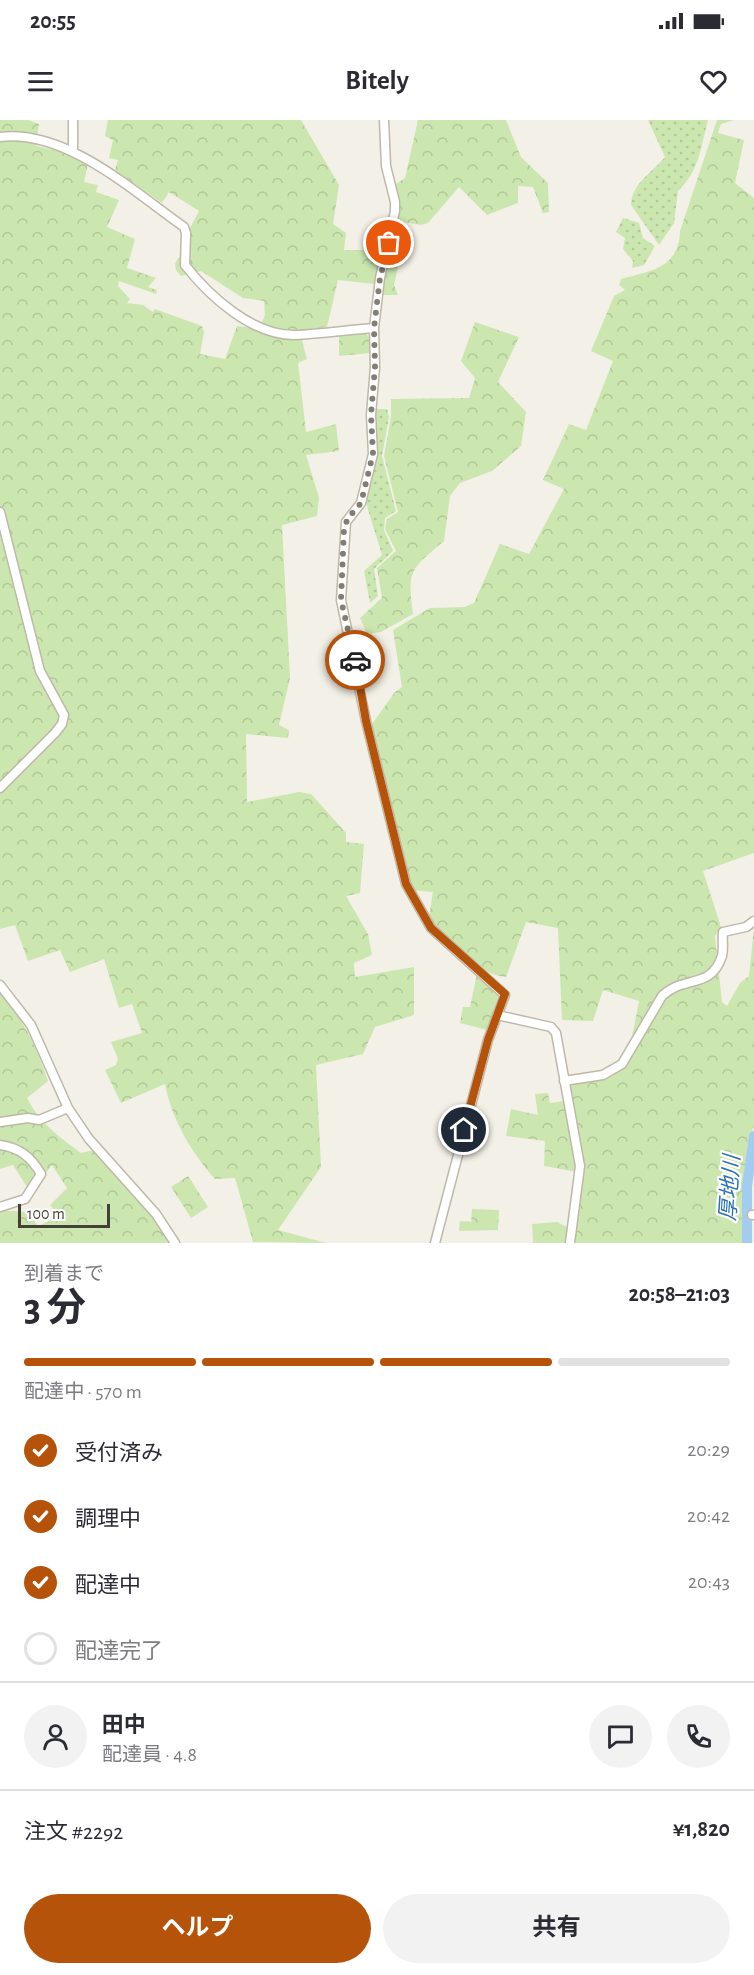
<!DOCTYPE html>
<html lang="ja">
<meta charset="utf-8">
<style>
body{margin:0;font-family:"Alegreya Sans","Noto Sans JP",sans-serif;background:#f2f2f3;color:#2b2b33;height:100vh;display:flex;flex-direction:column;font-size:22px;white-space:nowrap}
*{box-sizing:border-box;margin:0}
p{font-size:20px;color:#7c7c81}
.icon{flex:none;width:33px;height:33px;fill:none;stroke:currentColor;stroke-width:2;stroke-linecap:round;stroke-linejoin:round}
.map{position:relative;height:1123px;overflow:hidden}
.details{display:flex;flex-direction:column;background:#fff;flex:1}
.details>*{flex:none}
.scale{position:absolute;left:18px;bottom:15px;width:92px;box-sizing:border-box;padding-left:6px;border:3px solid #464136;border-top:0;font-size:16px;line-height:21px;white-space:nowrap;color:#464136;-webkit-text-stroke:4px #fff;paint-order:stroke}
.pin{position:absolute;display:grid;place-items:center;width:51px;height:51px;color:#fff;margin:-26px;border:3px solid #fff;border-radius:50%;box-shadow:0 2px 6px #0007}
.courier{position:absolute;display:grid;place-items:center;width:60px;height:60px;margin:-30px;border:4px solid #b45309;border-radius:50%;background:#fff;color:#222;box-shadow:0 2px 8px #0007}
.headline em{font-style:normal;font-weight:700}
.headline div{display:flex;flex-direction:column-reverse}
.headline{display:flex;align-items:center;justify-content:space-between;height:102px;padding:0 24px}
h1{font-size:39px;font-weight:700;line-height:45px}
.bar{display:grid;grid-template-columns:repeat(4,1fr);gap:9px 6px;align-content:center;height:72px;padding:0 24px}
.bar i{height:8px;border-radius:4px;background:#e1e1e2}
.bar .on{background:#b45309}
.bar p{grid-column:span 4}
.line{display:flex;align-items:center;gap:15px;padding:0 24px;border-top:2px solid #e1e1e2}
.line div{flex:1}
.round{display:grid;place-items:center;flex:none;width:63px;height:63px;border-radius:32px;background:#f2f2f3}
ol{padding:0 24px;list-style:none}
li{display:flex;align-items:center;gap:18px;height:66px}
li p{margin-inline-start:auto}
li .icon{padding:6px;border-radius:50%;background:#b45309;color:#fff;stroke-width:4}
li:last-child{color:#7c7c81}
li i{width:33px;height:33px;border:3px solid #e1e1e2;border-radius:50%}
.primary-button{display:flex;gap:12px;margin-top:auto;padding:12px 24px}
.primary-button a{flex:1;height:69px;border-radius:36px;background:#b45309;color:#fff;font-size:24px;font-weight:700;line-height:69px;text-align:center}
.primary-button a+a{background:#f2f2f3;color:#2b2b33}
.status{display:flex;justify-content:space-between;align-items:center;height:42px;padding:0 30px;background:#fff;direction:ltr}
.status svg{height:16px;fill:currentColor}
header{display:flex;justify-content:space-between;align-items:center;height:78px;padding:0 24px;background:#fff;font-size:27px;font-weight:700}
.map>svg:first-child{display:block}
</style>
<div class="status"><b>20:55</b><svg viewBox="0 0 49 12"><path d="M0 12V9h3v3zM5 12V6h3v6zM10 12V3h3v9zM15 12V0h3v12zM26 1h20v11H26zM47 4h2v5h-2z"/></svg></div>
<header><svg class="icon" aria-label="menu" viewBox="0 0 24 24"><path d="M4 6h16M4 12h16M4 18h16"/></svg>Bitely<svg class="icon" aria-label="heart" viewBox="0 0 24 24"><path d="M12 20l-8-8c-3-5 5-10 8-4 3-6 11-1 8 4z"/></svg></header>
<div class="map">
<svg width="754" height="1123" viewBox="0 0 754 1123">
<defs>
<pattern id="grass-dots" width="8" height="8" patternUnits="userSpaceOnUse" patternTransform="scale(1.5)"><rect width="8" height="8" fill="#cbe7af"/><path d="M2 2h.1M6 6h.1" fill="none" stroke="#b0c797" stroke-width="1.8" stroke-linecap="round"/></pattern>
<pattern id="forest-crowns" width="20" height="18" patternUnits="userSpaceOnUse" patternTransform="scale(1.5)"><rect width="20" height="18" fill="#cbe7af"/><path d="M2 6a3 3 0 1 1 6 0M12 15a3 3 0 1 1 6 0" fill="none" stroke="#b0c797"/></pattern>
</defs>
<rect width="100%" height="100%" fill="#f3f0e7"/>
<!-- grass -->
<path fill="url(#grass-dots)" d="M648,0H708C701,26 699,52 678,71L674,103L659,125L631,85C631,64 653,52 665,37Z
M623,98L639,103L643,118L655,126L644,145L632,148L633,141L623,129L625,118L616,112Z
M376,289H387L389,297L382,336L396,391L385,398L384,410L393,431L374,449L378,476L370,483L364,451L382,435L366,383L376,341Z"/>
<!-- forest -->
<path fill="url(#forest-crowns)" d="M0,0H28L39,4L36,26L64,32L88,44L84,62L98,65L96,72L119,80L107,107L135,119L127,148L156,158L148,167L157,170L156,174L119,161L118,166L130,179L127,183L143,185L153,192L155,189L202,206L204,212L200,234L225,239L237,206L259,209L265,195L264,181L243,178L201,151L181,156L176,150L175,144L178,138L190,131V108L199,91L169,72L162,83L115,50L118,40L109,38L113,20L105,16L108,0H301L339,65L333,104L346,113L344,130H382L374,164L338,160L327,207L299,210L307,239L298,243L306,312L336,304L339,331L306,335L319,378L317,396L282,405L290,558L279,605L289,610L288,618L246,614L247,682L299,672L311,674L346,713V722L364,724L360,773L346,776L368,814L372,835L354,843L355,857L414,847V895L375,907L363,934L316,945L321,1047L278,1110L326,1123L253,1122L235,1058L215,1059C191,1032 172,1000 165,964L121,983L105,950L116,945L118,939L111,922L142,913L132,884L119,888L104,839L70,852L60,830L28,841L15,805L0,809Z
M418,0H506L521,37L548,63L549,92L543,93L533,67L518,66V83L487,95L459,67L428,103L421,105L396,101L394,65L405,58Z
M717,0H734L721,4L718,13L744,20L735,63L754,78V733L703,751L721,807L715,816L722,882L727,886L740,863L749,856L754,808V1003L747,1037L743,1123H574L584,1051L568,966L609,958L626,947L639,881L603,870L593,901L562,900L558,808L526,802L506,857C476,855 448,819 429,797L433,772L412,770L372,604L395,572L402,567L393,510L430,488L465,487L474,483L500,424L529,434L564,369L543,360L569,304L586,310L613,241L591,231L614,176L625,170L619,165L621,159C651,151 679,148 680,111Z
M399,114L414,115L411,126L403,125L394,165L398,175H381L392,120Z
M475,202L519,217L498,262L526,292L521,326L492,351L460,363L450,376L444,421C410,450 407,450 413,494L381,512L367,514L360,498L382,478L377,448L396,431L385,409L387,399L398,392L384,336L391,297V279L469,278L475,258L461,241Z
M366,213L369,218L370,233L339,236V214Z
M477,854L499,874L487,910L460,903L463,887H470Z
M0,872C24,899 36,927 48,961L27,978C40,1003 58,1016 81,1033L94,1030L155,1097L172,1123H0V1090L27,1092L38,1106L60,1096L50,1085L67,1068L52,1045L36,1066L27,1067L13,1045L0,1049Z
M548,973L550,983L564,981L577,1052L544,1046L545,1021L506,1016L511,989L538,995L535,974Z
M188,1056L208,1087L191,1098L171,1067Z
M472,1089L499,1090L498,1110L459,1111L460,1101L471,1102Z
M557,1102L569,1108L567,1123H533L532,1104Z"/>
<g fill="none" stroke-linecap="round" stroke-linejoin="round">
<!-- river -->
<path stroke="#a3cdf0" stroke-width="10" d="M747,1123V1067L754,1016"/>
<!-- minor casing -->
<g stroke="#bfb8a9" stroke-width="11">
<path id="minor" d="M384,0L386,46L395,82V91L380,158L374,208L375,247L371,295L373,334L361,383L346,402L341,480L366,601L406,764L431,808L505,875L488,920L435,1123
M0,17C66,9 133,71 184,107L186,113L185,145C209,176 253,216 295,215C321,214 347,210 374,208
M73,30V0
M0,392L40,551L64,595L62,604L55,613L0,668
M0,865L31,905L68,988L89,1019L156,1094L175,1123
M497,895L551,907L556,913L580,1046L570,1123
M564,961L603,955L622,944L662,876C683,855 711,870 722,836C724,828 722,820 723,812L746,807L754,801
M0,1002L28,998L39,1000L68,988
M0,1025C20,1028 31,1037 41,1054L25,1079L0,1087
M752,1095H754"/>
</g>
<!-- minor -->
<use href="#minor" stroke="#fff" stroke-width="8"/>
</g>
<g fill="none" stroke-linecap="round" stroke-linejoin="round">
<!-- done -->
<path stroke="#837e74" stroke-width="6" stroke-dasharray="0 10.8" d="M355,540L341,480L344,408L348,398L361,383L373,334L371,295L375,247L374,208L380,158L389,123"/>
<!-- route -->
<path stroke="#b45309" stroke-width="8" d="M355,540L366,601L406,764L431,808L505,874L488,920L464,1010"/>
</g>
<g text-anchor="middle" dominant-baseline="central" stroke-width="4.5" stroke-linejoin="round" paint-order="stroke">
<!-- water labels -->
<g font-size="22" font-style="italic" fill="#2f74b2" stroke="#fff">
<text transform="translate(730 1068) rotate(-86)">厚地川</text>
</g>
</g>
</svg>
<div class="scale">100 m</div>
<div class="pin" style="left:389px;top:123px;background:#ea580c"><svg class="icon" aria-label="bag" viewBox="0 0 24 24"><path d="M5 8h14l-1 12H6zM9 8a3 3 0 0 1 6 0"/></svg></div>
<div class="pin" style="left:464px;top:1010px;background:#1f2937"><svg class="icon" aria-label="home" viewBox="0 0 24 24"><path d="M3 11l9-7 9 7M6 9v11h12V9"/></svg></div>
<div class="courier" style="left:355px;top:540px"><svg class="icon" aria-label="car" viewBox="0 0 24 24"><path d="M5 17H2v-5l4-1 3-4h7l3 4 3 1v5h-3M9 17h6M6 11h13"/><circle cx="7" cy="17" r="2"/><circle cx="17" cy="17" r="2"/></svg></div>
</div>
<section class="details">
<div class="headline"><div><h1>3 分</h1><p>到着まで</p></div><em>20:58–21:03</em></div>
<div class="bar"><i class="on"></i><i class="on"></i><i class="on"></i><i></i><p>配達中 · 570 m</p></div>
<ol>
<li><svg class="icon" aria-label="check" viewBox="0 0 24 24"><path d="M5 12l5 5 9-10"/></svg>受付済み<p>20:29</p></li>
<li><svg class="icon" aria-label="check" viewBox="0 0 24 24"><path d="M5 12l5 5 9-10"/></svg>調理中<p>20:42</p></li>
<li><svg class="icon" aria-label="check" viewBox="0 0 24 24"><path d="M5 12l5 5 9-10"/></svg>配達中<p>20:43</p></li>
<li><i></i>配達完了</li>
</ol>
<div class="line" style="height:108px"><a class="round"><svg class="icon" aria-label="person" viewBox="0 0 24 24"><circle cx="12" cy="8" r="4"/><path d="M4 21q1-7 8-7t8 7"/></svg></a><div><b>田中</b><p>配達員 · 4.8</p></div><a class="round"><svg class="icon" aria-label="chat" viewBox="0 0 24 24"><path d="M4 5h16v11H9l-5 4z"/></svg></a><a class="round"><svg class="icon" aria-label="phone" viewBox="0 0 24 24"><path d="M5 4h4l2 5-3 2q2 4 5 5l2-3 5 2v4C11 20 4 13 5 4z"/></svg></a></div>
<div class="line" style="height:78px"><div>注文 #2292</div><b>¥1,820</b></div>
<div class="primary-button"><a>ヘルプ</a><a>共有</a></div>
</section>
